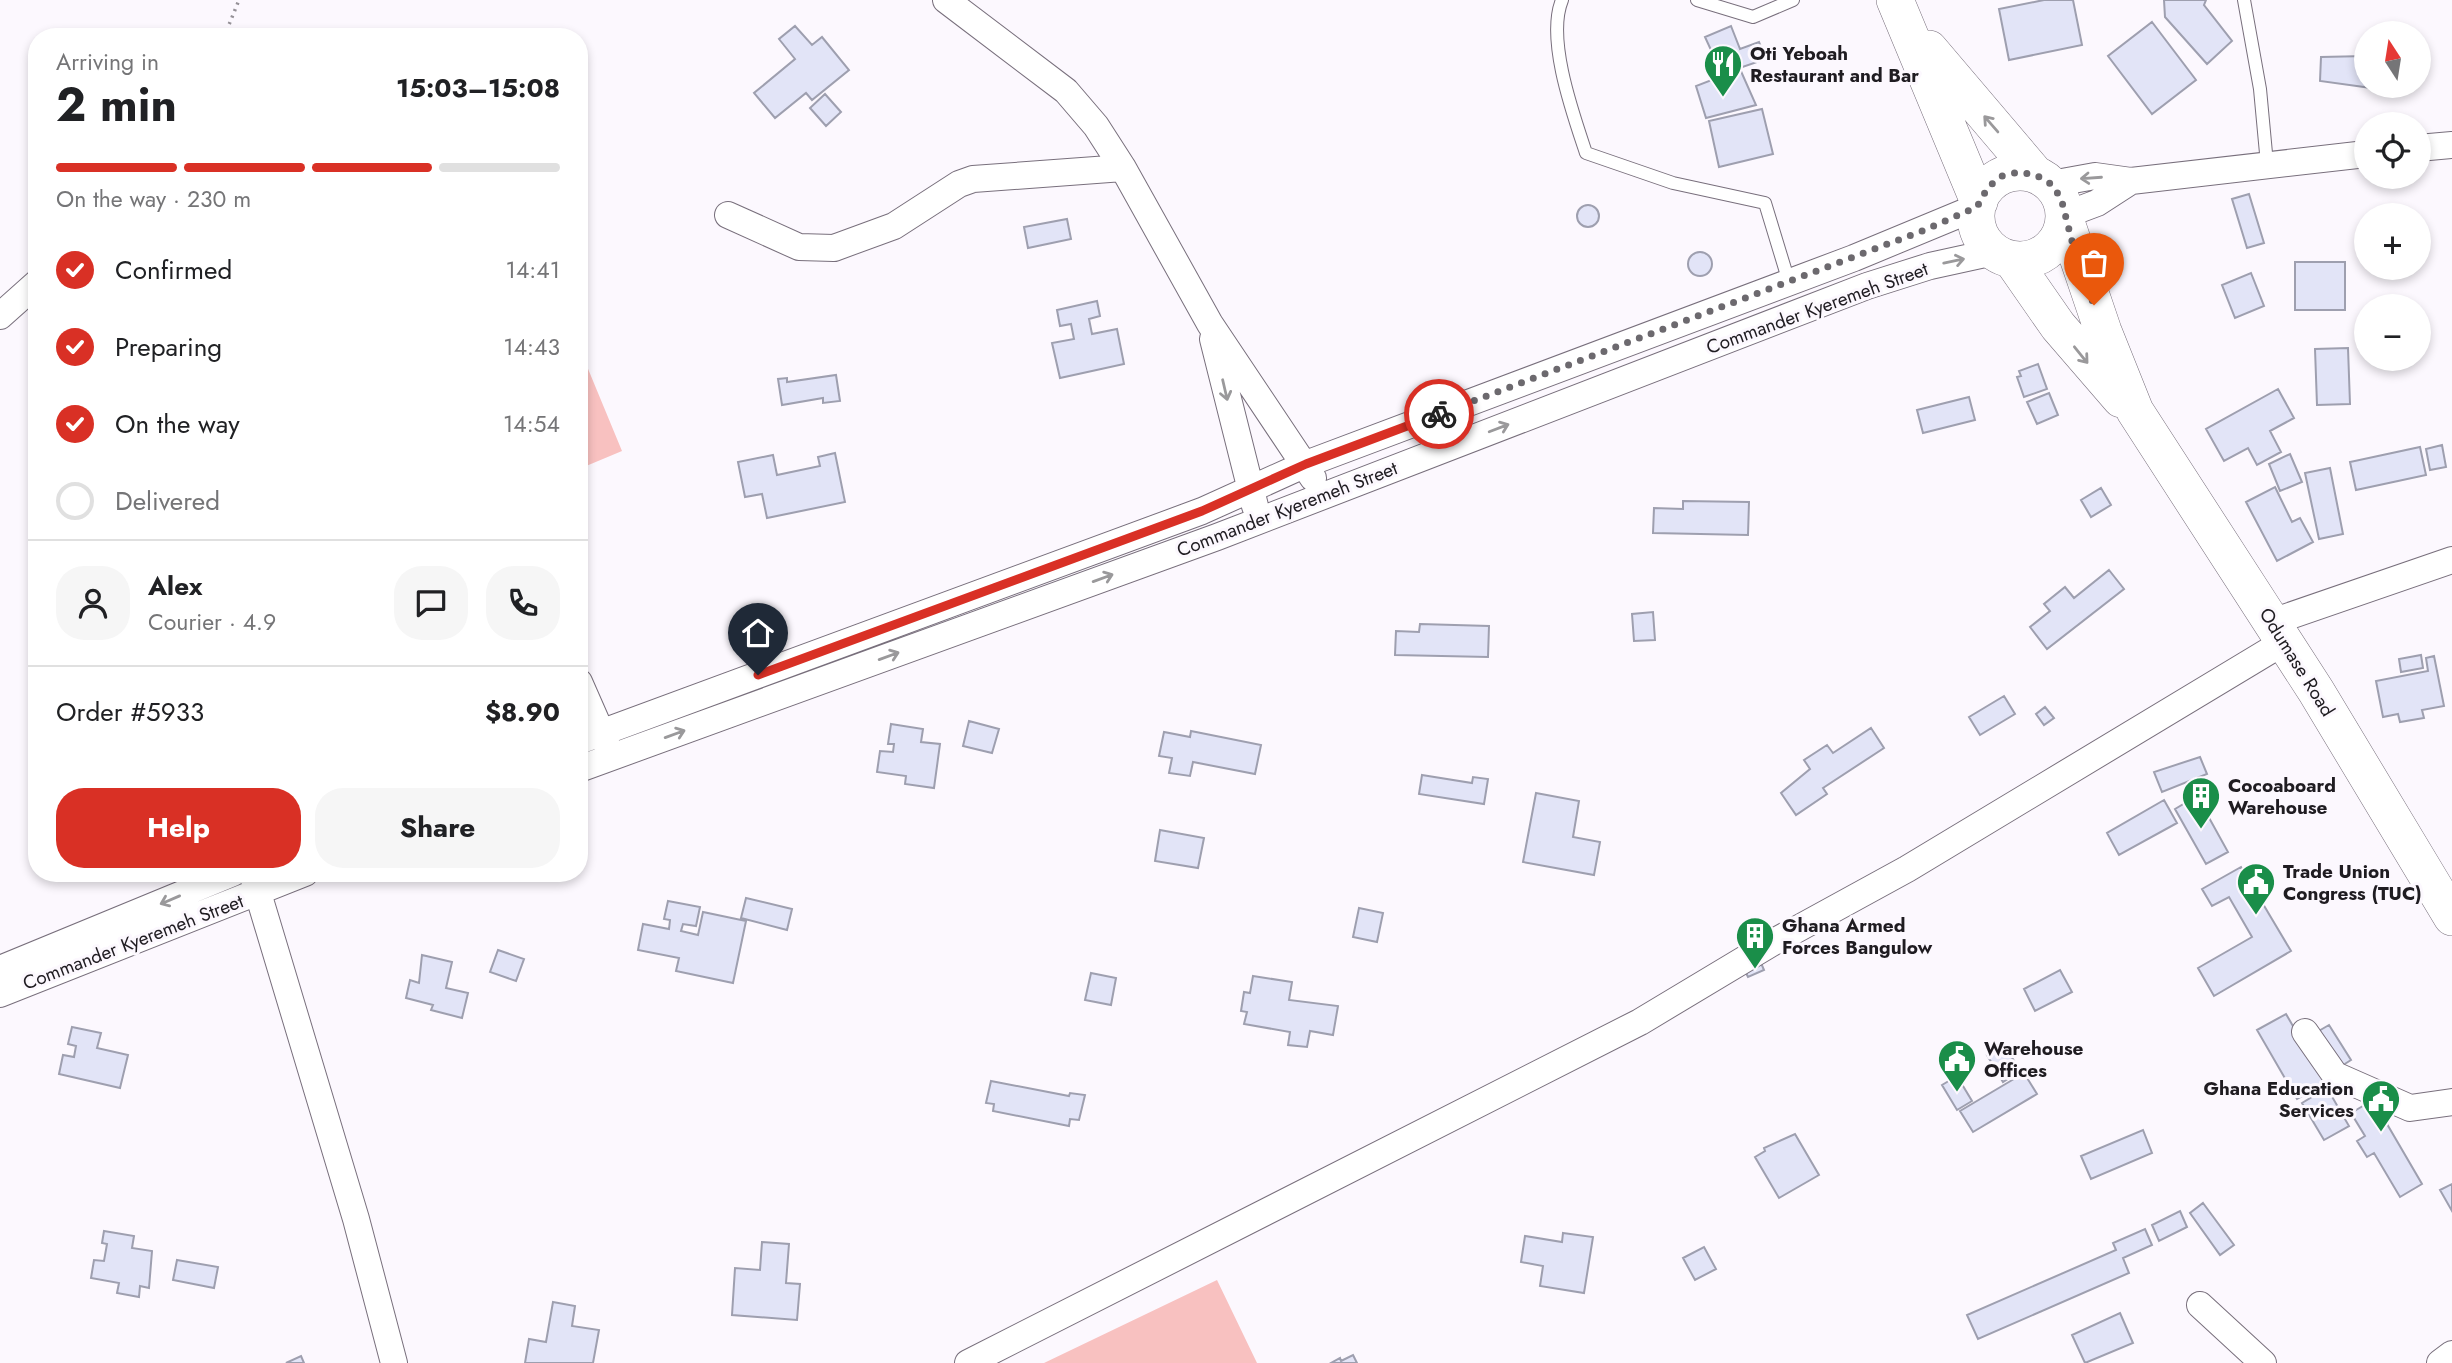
<!DOCTYPE html>
<meta charset="utf-8">
<style>
body{margin:0;font-family:Jost,sans-serif;background:#f6f6f6;color:#202124;height:100vh;display:flex;flex-direction:column;font-size:26px;white-space:nowrap}
*{box-sizing:border-box;margin:0}
p{font-size:23px;color:#757577}
.icon{flex:none;width:38px;height:38px;fill:none;stroke:currentColor;stroke-width:2;stroke-linecap:round;stroke-linejoin:round}
.map{position:relative;flex:1;overflow:hidden}
.panel{position:absolute;left:28px;top:28px;width:560px;height:854px;display:flex;flex-direction:column;background:#fff;border-radius:28px;box-shadow:0 4px 10px #0003}
.panel>*{flex:none}
.needle{width:46px;rotate:348deg}
.tools{position:absolute;left:2354px;top:21px;display:grid;gap:14px}
.tools a{display:grid;place-items:center;width:77px;height:77px;border-radius:50%;background:#fff;box-shadow:0 4px 10px #0003;font-size:35px}
.pin{position:absolute;display:grid;place-items:center;width:60px;height:60px;color:#fff;margin:-72px -30px;border-radius:50% 50% 50% 0;rotate:-45deg;box-shadow:0 0 7px #0007}
.pin .icon{rotate:45deg}
.courier{position:absolute;display:grid;place-items:center;width:70px;height:70px;margin:-35px;border:5px solid #d93025;border-radius:50%;background:#fff;color:#222;box-shadow:0 2px 9px #0007}
.overview em{font-style:normal;font-weight:700}
.overview div{display:flex;flex-direction:column-reverse}
.overview{display:flex;align-items:center;justify-content:space-between;height:119px;padding:0 28px}
h1{font-size:46px;font-weight:700;line-height:52px}
.bar{display:grid;grid-template-columns:repeat(4,1fr);gap:10px 7px;align-content:center;height:84px;padding:0 28px}
.bar i{height:9px;border-radius:5px;background:#e0e0e0}
.bar .current{background:#d93025}
.bar p{grid-column:span 4}
.line{display:flex;align-items:center;gap:18px;padding:0 28px;border-top:2px solid #e0e0e0}
.line div{flex:1}
.round{display:grid;place-items:center;flex:none;width:74px;height:74px;border-radius:28px;background:#f6f6f6}
ol{padding:0 28px;list-style:none}
li{display:flex;align-items:center;gap:21px;height:77px}
li p{margin-inline-start:auto}
li .icon{padding:7px;border-radius:50%;background:#d93025;color:#fff;stroke-width:4}
li:last-child{color:#757577}
li i{width:38px;height:38px;border:4px solid #e0e0e0;border-radius:50%}
.button{display:flex;gap:14px;margin-top:auto;padding:14px 28px}
.button a{flex:1;height:80px;border-radius:28px;background:#d93025;color:#fff;font-size:28px;font-weight:700;line-height:80px;text-align:center}
.button a+a{background:#f6f6f6;color:#202124}
.map>svg:first-child{display:block}
</style>
<div class="map">
<svg width="2452" height="1363" viewBox="0 0 2452 1363">
<rect width="100%" height="100%" fill="#fcf8fe"/>
<!-- green -->
<path fill="#f8c1c0" d="M579,347L622,451L579,469Z
M1217,1280L1257,1363H1044Z"/>
<!-- building -->
<path fill="#e2e4f7" stroke="#9e9faf" stroke-width="2" d="M2044,0H2073L2082,45L2009,60L1999,9Z
M2164,0H2206L2204,5L2232,41L2207,64L2165,17Z
M2152,22L2196,80L2152,114L2108,56Z
M795,26L812,45L822,37L849,70L812,100L806,93L775,118L754,93L795,59L779,39Z
M1731,26L1740,49L1759,42L1766,59L1722,74L1705,37Z
M2366,56V86H2386V90L2320,81L2321,57Z
M1740,69L1756,105L1706,118L1696,86Z
M825,94L841,112L826,126L810,108Z
M1762,109L1773,154L1719,167L1709,121Z
M2249,194L2264,243L2247,248L2232,199Z
M1577 216a11 11 0 1 1 22 0a11 11 0 1 1-22 0Z
M1067,219L1071,239L1028,248L1024,227Z
M1688 264a12 12 0 1 1 24 0a12 12 0 1 1-24 0Z
M2295,262H2345V310H2295Z
M2251,273L2264,306L2235,318L2222,285Z
M1097,301L1100,316L1089,319L1092,334L1117,329L1124,364L1060,378L1052,343L1074,339L1071,324L1060,326L1057,310Z
M2348,348L2350,404L2317,405L2315,349Z
M2038,364L2047,389L2024,397L2017,377L2021,376L2019,371Z
M836,375L840,401L823,403V398L782,405L778,379L787,378V382Z
M2278,389L2294,418L2270,431L2281,452L2257,465L2248,448L2224,461L2206,429Z
M2049,393L2058,415L2037,424L2027,402Z
M1969,397L1975,420L1923,433L1917,410Z
M2442,445L2446,467L2430,470L2426,449Z
M2420,447L2426,475L2356,490L2350,462Z
M835,453L845,502L767,518L762,494L745,497L738,462L773,455L777,475L820,466L818,457Z
M2290,454L2302,482L2280,491L2269,464Z
M2330,468L2343,534L2319,539L2305,473Z
M2275,487L2292,522L2300,518L2313,542L2277,561L2246,502Z
M2101,488L2111,505L2091,517L2081,500Z
M1683,501L1749,502L1748,535L1653,533L1654,508L1683,509Z
M2109,570L2124,589L2047,649L2030,627L2050,611L2044,604L2065,587L2074,598Z
M1653,612L1655,640L1634,641L1632,614Z
M1420,624L1489,626L1488,657L1395,655L1396,631L1419,632Z
M2421,655L2423,668L2401,672L2399,659Z
M2434,656L2444,706L2422,710L2424,718L2400,722L2398,714L2383,717L2376,681L2428,671L2426,658Z
M2004,696L2015,714L1980,735L1969,717Z
M2045,707L2054,718L2044,725L2036,714Z
M969,721L999,729L992,753L963,746Z
M891,724L923,729L921,742L940,744L934,788L905,784L906,776L877,772L880,751L893,752L894,744H888Z
M1871,728L1884,748L1823,788L1827,794L1796,815L1781,793L1810,769L1804,760L1827,745L1833,753Z
M1191,731L1261,745L1255,774L1193,762L1190,776L1169,773L1172,758L1159,756L1164,732L1190,737Z
M2200,757L2207,774L2162,792L2154,772Z
M1422,775L1472,783L1473,777L1488,779L1484,804L1419,794Z
M1536,793L1579,801L1573,837L1600,842L1594,875L1523,862Z
M2197,796L2228,852L2206,864L2175,809Z
M2164,800L2177,823L2119,855L2107,833Z
M1160,830L1204,838L1198,868L1155,861Z
M2241,867L2291,951L2214,996L2198,968L2252,937L2229,897L2212,906L2202,889Z
M746,898L792,909L787,930L741,918Z
M668,901L700,907L696,926L683,924L681,931L698,935L703,912L746,921L733,983L676,971L679,958L638,950L643,924L669,929L670,920L664,919Z
M1359,908L1383,913L1377,942L1353,937Z
M498,950L524,959L516,981L490,972Z
M422,955L452,962L446,988L468,993L462,1018L431,1010L433,1005L406,998L410,980L419,983Z
M1761,963L1764,970L1748,977L1745,971Z
M2060,970L2072,992L2035,1011L2024,989Z
M1091,973L1116,978L1111,1005L1085,1000Z
M1253,976L1292,982L1289,1000L1338,1006L1333,1035L1310,1031L1307,1047L1288,1045L1290,1032L1244,1024L1247,1012L1241,1011L1244,992L1250,993Z
M2286,1014L2326,1083L2297,1099L2257,1030Z
M2329,1025L2351,1060L2340,1067L2317,1032Z
M72,1027L101,1033L97,1048L128,1055L120,1088L59,1074L63,1055L74,1057L76,1046L68,1044Z
M2004,1044L2020,1071L2003,1082L1987,1055Z
M2024,1073L2037,1094L1973,1132L1960,1111Z
M1957,1076L1972,1101L1957,1110L1942,1085Z
M991,1081L1069,1096L1070,1093L1085,1095L1079,1120L1070,1119L1069,1126L993,1111L994,1104L986,1103Z
M2327,1088L2349,1126L2324,1140L2302,1103Z
M2373,1100L2422,1184L2400,1197L2374,1153L2367,1157L2357,1141L2365,1136L2351,1113Z
M2143,1130L2152,1153L2091,1179L2081,1156Z
M1795,1134L1819,1175L1779,1198L1755,1157L1765,1151L1764,1148Z
M2452,1184V1211L2440,1190Z
M2203,1203L2234,1245L2220,1255L2190,1213Z
M2180,1211L2187,1227L2159,1241L2152,1225Z
M2145,1229L2152,1245L2123,1258L2129,1273L1978,1339L1967,1315L2116,1250L2113,1243Z
M104,1231L134,1236L132,1248L152,1251L149,1288L140,1286L139,1297L117,1293L119,1283L91,1278L94,1260L104,1261L107,1244L102,1243Z
M1563,1233L1593,1237L1584,1293L1540,1286L1543,1266L1521,1262L1525,1236L1562,1242Z
M762,1242L789,1244L786,1283L800,1284L797,1320L732,1315L735,1268L760,1270Z
M1704,1247L1716,1269L1695,1280L1683,1258Z
M177,1260L218,1267L214,1288L173,1280Z
M553,1302L575,1306L572,1326L599,1330L593,1363H525L529,1339L546,1342Z
M2120,1313L2133,1343L2085,1363L2072,1335Z
M1353,1355L1357,1363H1331L1340,1358L1341,1361Z
M301,1356L304,1363H286Z"/>
<g fill="none" stroke-linecap="round" stroke-linejoin="round">
<!-- service casing -->
<g stroke="#786f7c" stroke-width="14">
<path id="service" d="M1562,0C1546,39 1573,114 1586,153L1673,183L1765,203L1789,282
M1697,0L1753,17L1793,0
M2244,0L2260,89L2267,164"/>
</g>
<!-- minor casing -->
<g stroke="#786f7c" stroke-width="28">
<path id="minor" d="M946,0L1066,91L1096,126L1123,168L1210,324L1313,478
M2418,148L2452,145
M2051,184L2095,176L2131,181L2366,154
M728,215L799,247L834,248L894,226L959,184L973,179L1123,168
M2065,215L2097,203L2131,181
M0,316L37,283
M1213,339L1255,506
M2272,622L2452,560
M579,682L608,748
M579,741L1202,511L1306,464L1854,258L1977,207
M579,769L1217,537L1867,286L1930,266L1994,252
M252,873L356,1219L394,1363
M0,969L233,873
M0,994L305,873
M2305,1032L2335,1075L2410,1108L2452,1102
M2200,1305L2263,1363
M968,1363L1640,1022L1770,944L1907,869L2284,642
M2440,1363L2452,1354"/>
</g>
<!-- secondary casing -->
<g stroke="#786f7c" stroke-width="38">
<path id="secondary" d="M1895,0L1979,202
M1929,49L2036,175
M1976 216a44 44 0 1 1 88 0a44 44 0 1 1-88 0Z
M2065,219L2103,331L2135,411L2316,691L2452,917
M2012,260L2058,326L2121,399"/>
</g>
<!-- path -->
<path stroke="#959197" stroke-width="3.5" stroke-dasharray="2 5" stroke-linecap="butt" d="M224,37L239,0"/>
<!-- service -->
<use href="#service" stroke="#fff" stroke-width="12"/>
<!-- minor -->
<use href="#minor" stroke="#fff" stroke-width="26"/>
<!-- secondary -->
<use href="#secondary" stroke="#fff" stroke-width="37"/>
</g>
<!-- one-way arrows -->
<defs><path id="oneway-shaft" d="M-6 0H5M1.5-3L5.5 0L1.5 3" fill="none" stroke-width="1.6" stroke-linecap="round" stroke-linejoin="round" transform="scale(1.75)"/></defs>
<g stroke="#9a999b">
<use href="#oneway-shaft" transform="translate(1991 124) rotate(-131)"/>
<use href="#oneway-shaft" transform="translate(2091 178) rotate(176)"/>
<use href="#oneway-shaft" transform="translate(1954 261) rotate(-12)"/>
<use href="#oneway-shaft" transform="translate(2081 355) rotate(51)"/>
<use href="#oneway-shaft" transform="translate(1225 390) rotate(77)"/>
<use href="#oneway-shaft" transform="translate(1499 428) rotate(-21)"/>
<use href="#oneway-shaft" transform="translate(1103 578) rotate(-20)"/>
<use href="#oneway-shaft" transform="translate(889 656) rotate(-20)"/>
<use href="#oneway-shaft" transform="translate(675 734) rotate(-20)"/>
<use href="#oneway-shaft" transform="translate(170 900) rotate(157)"/>
</g>
<g fill="none" stroke-linecap="round" stroke-linejoin="round">
<!-- done -->
<path stroke="#6c696e" stroke-width="7" stroke-dasharray="0 12.6" d="M1439,414L1922,231L1977,207L1988,187L2002,176L2019,172L2036,175L2051,184L2061,198L2075,253L2094,305"/>
<!-- route -->
<path stroke="#d93025" stroke-width="9" d="M758,675L1202,511L1306,464L1439,414"/>
</g>
<!-- icons -->
<defs>
<g id="restaurant-pin" transform="scale(2.0125)"><path d="M0 17L-7.5 6A9.5 9.5 0 1 1 7.5 6Z" fill="#1a8e49" stroke="#fcf8fe"/><path d="M-5-6h1v4h1v-4h1v4h1v-4h1v5L-1.5 .5V6h-2V.5L-5-1ZM5-6V6H3V1.5H1.5Q1.5-4 5-6Z" fill="#fff"/></g>
<g id="building-pin" transform="scale(2.0125)"><path d="M0 17L-7.5 6A9.5 9.5 0 1 1 7.5 6Z" fill="#1a8e49" stroke="#fcf8fe"/><path d="M-4-6H4V6H1V3H-1V6H-4ZM-2.5-4.3h1.7v1.8h-1.7ZM.8-4.3h1.7v1.8H.8ZM-2.5-1h1.7V.8h-1.7ZM.8-1h1.7V.8H.8Z" fill="#fff"/></g>
<g id="civic-pin" transform="scale(2.0125)"><path d="M0 17L-7.5 6A9.5 9.5 0 1 1 7.5 6Z" fill="#1a8e49" stroke="#fcf8fe"/><path d="M-.6-6.5H3V-4.5H.6V-3L4-1V1h2V6H-6V1h2V-1L-.6-3ZM-1.2 2.5V6h2.4V2.5Z" fill="#fff"/></g>
</defs>
<g fill-rule="evenodd">
<use href="#restaurant-pin" x="1723" y="64"/>
<use href="#building-pin" x="2201" y="796"/>
<use href="#civic-pin" x="2256" y="882"/>
<use href="#building-pin" x="1755" y="936"/>
<use href="#civic-pin" x="1957" y="1059"/>
<use href="#civic-pin" x="2381" y="1099"/>
</g>
<g text-anchor="middle" dominant-baseline="central" stroke-width="6" stroke-linejoin="round" paint-order="stroke">
<!-- poi labels -->
<g font-size="19" font-weight="bold" fill="#1f1c21" stroke="#fcf8fe" text-anchor="start">
<text x="1750" y="53">Oti Yeboah<tspan x="1750" dy="22">Restaurant and Bar</tspan></text>
<text x="2228" y="785">Cocoaboard<tspan x="2228" dy="22">Warehouse</tspan></text>
<text x="2283" y="871">Trade Union<tspan x="2283" dy="22">Congress (TUC)</tspan></text>
<text x="1782" y="925">Ghana Armed<tspan x="1782" dy="22">Forces Bangulow</tspan></text>
<text x="1984" y="1048">Warehouse<tspan x="1984" dy="22">Offices</tspan></text>
<text x="2354" y="1088" text-anchor="end">Ghana Education<tspan x="2354" dy="22">Services</tspan></text>
</g>
<!-- street labels -->
<g font-size="19" fill="#1f1c21" stroke="#fcf8fe">
<text transform="translate(1817 308) rotate(-20)">Commander Kyeremeh Street</text>
<text transform="translate(1287 509) rotate(-21)">Commander Kyeremeh Street</text>
<text transform="translate(2297 662) rotate(58)">Odumase Road</text>
<text transform="translate(133 942) rotate(-21)">Commander Kyeremeh Street</text>
</g>
</g>
</svg>
<div class="tools">
<a><svg class="needle" viewBox="-14 -14 28 28"><path d="M0-13l5 13h-10z" fill="#e53935"/><path d="M0 13l5-13h-10z" fill="#757577"/></svg></a>
<a><svg class="icon" aria-label="locate" viewBox="0 0 24 24"><circle cx="12" cy="12" r="6"/><path d="M12 2v4M12 18v4M2 12h4M18 12h4"/></svg></a>
<a>+</a>
<a>−</a>
</div>
<div class="pin" style="left:2094px;top:305px;background:#ea580c"><svg class="icon" aria-label="bag" viewBox="0 0 24 24"><path d="M5 8h14l-1 12H6zM9 8a3 3 0 0 1 6 0"/></svg></div>
<div class="pin" style="left:758px;top:675px;background:#1f2937"><svg class="icon" aria-label="home" viewBox="0 0 24 24"><path d="M3 11l9-7 9 7M6 9v11h12V9"/></svg></div>
<div class="courier" style="left:1439px;top:414px"><svg class="icon" aria-label="bike" viewBox="0 0 24 24"><circle cx="6" cy="16" r="4"/><circle cx="18" cy="16" r="4"/><path d="M6 16l4-8h5l3 8M10 8l3 8H6M13 5h3"/></svg></div>
<section class="panel">
<div class="overview"><div><h1>2 min</h1><p>Arriving in</p></div><em>15:03–15:08</em></div>
<div class="bar"><i class="current"></i><i class="current"></i><i class="current"></i><i></i><p>On the way · 230 m</p></div>
<ol>
<li><svg class="icon" aria-label="check" viewBox="0 0 24 24"><path d="M5 12l5 5 9-10"/></svg>Confirmed<p>14:41</p></li>
<li><svg class="icon" aria-label="check" viewBox="0 0 24 24"><path d="M5 12l5 5 9-10"/></svg>Preparing<p>14:43</p></li>
<li><svg class="icon" aria-label="check" viewBox="0 0 24 24"><path d="M5 12l5 5 9-10"/></svg>On the way<p>14:54</p></li>
<li><i></i>Delivered</li>
</ol>
<div class="line" style="height:126px"><a class="round"><svg class="icon" aria-label="person" viewBox="0 0 24 24"><circle cx="12" cy="8" r="4"/><path d="M4 21q1-7 8-7t8 7"/></svg></a><div><b>Alex</b><p>Courier · 4.9</p></div><a class="round"><svg class="icon" aria-label="chat" viewBox="0 0 24 24"><path d="M4 5h16v11H9l-5 4z"/></svg></a><a class="round"><svg class="icon" aria-label="phone" viewBox="0 0 24 24"><path d="M5 4h4l2 5-3 2q2 4 5 5l2-3 5 2v4C11 20 4 13 5 4z"/></svg></a></div>
<div class="line" style="height:91px"><div>Order #5933</div><b>$8.90</b></div>
<div class="button"><a>Help</a><a>Share</a></div>
</section>
</div>
